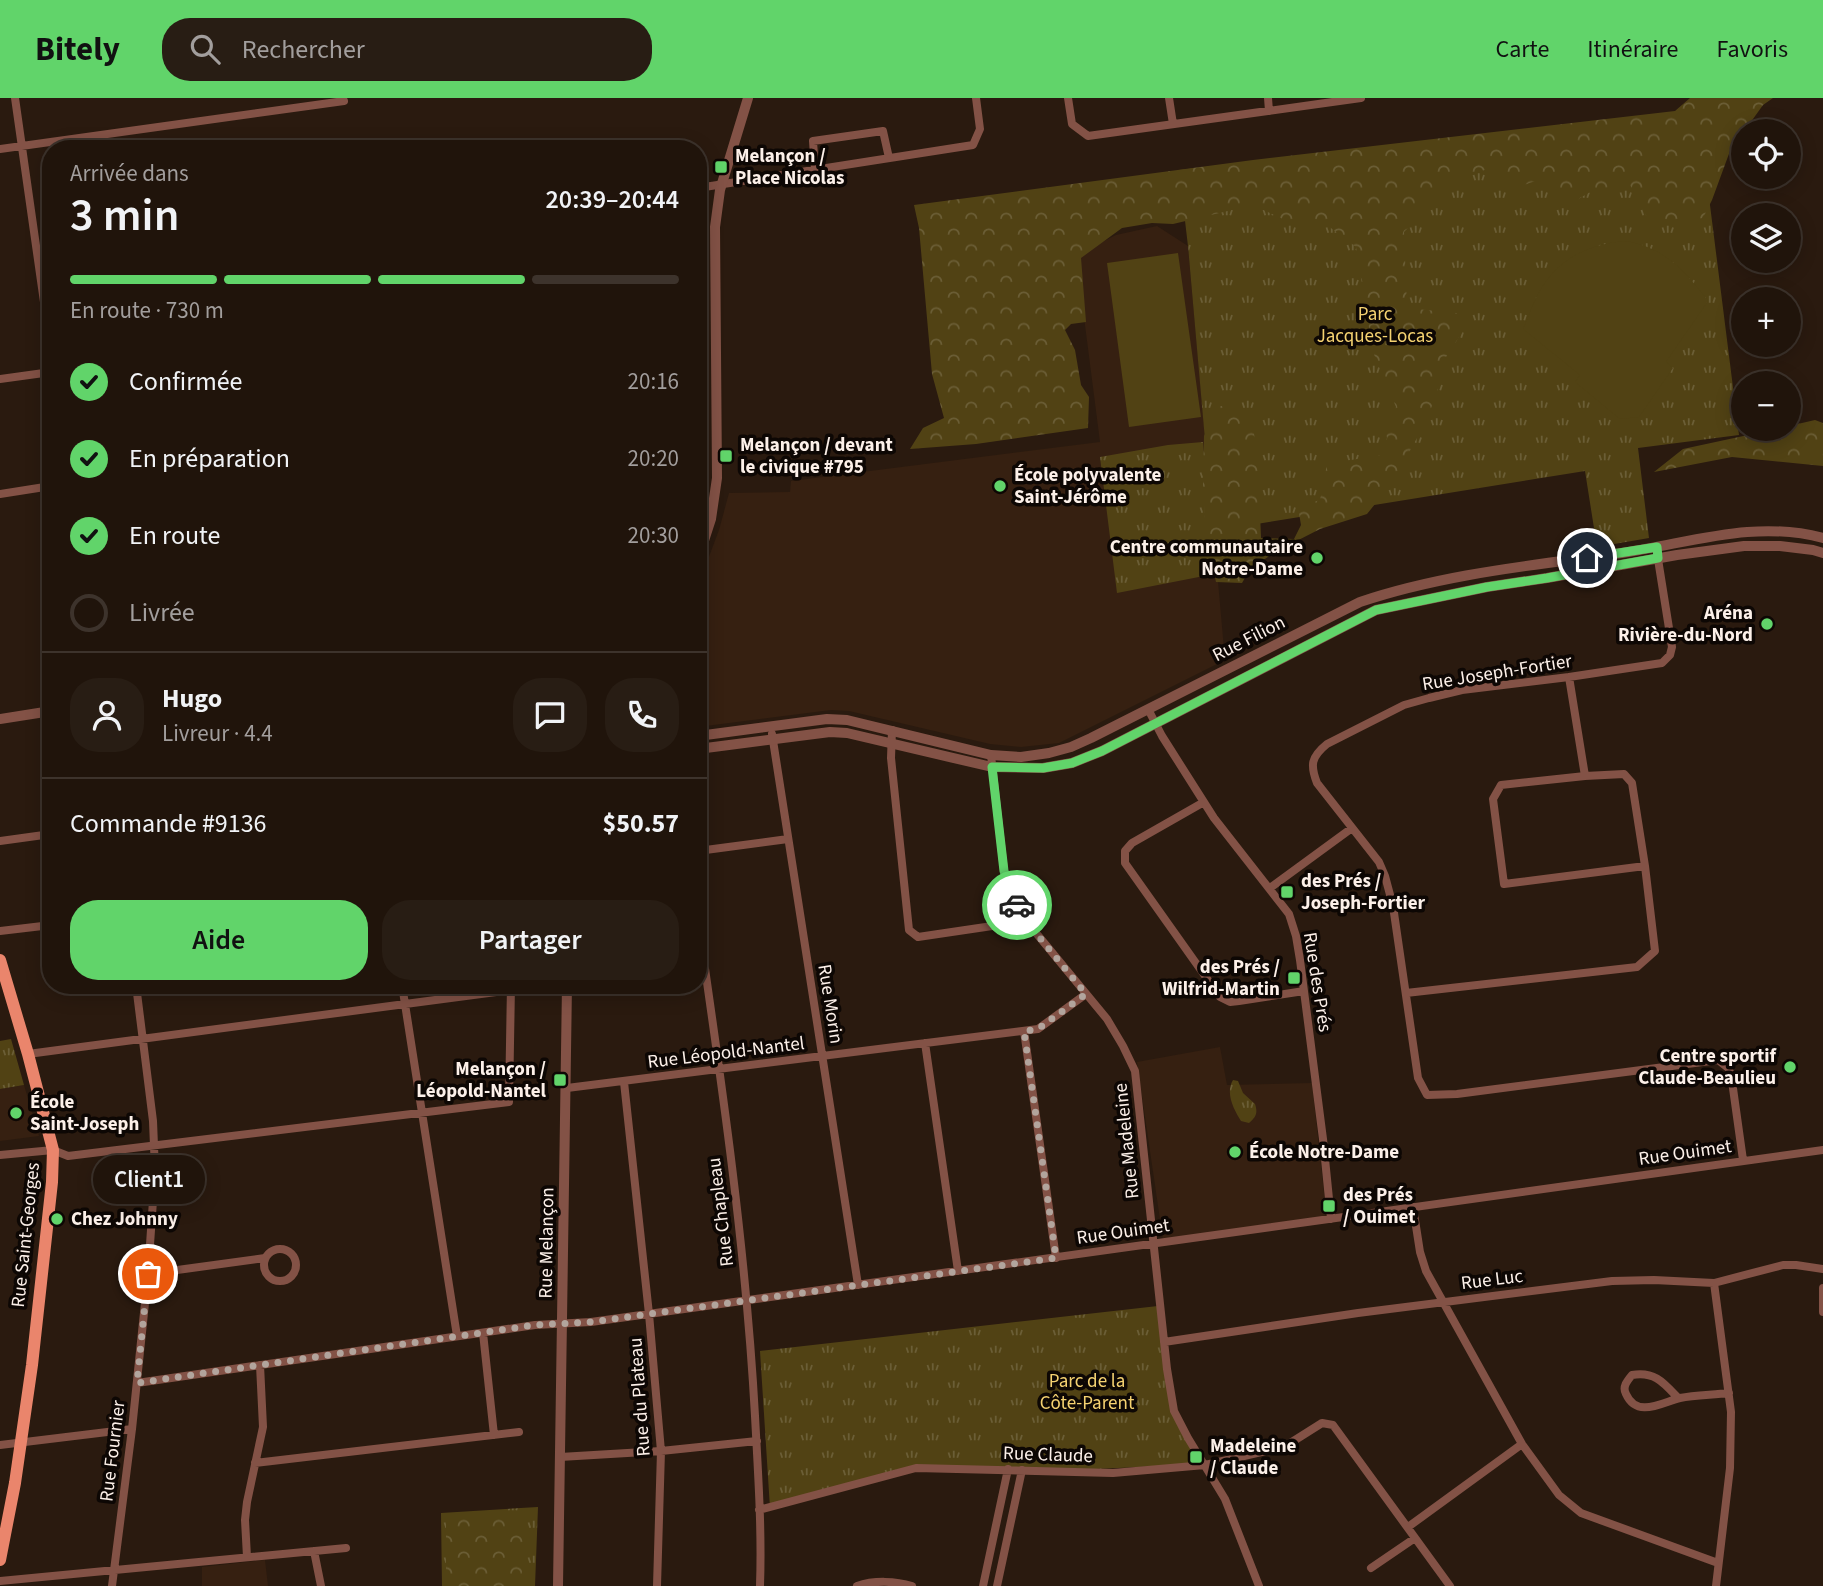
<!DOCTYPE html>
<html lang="fr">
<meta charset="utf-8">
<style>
body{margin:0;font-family:"Source Sans 3",sans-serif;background:#281d14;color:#f1f3f6;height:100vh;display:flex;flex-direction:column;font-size:26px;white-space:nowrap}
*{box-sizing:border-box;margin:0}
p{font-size:23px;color:#a29e9d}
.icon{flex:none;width:38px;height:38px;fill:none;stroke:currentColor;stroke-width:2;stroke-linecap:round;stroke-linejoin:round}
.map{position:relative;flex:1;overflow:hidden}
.panel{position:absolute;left:42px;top:42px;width:665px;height:854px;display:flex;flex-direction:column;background:#20140b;border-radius:28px;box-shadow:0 4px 18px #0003,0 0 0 2px #3d332c}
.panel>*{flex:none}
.fabs{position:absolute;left:1731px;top:21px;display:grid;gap:14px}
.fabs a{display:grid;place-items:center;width:70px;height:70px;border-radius:50%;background:#20140b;box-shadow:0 4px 18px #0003,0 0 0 2px #3d332c;font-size:35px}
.pin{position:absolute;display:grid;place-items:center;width:60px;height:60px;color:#fff;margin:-30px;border:4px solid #fff;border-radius:50%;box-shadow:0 2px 7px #0007}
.courier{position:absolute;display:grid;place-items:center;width:70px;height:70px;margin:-35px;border:5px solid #61d46a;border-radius:50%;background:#fff;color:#222;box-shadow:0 2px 9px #0007}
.bubble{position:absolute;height:49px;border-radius:24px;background:#20140b;box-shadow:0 4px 18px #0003,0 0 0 2px #3d332c;font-size:23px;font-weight:600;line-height:49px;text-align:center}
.headline em{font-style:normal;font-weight:600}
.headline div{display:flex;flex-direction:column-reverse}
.headline{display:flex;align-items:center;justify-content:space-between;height:119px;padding:0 28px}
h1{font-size:46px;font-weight:600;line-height:52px}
.bar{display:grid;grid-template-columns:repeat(4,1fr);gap:10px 7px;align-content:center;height:84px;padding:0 28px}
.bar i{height:9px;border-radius:5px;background:#3d332c}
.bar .on{background:#61d46a}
.bar p{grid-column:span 4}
.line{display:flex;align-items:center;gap:18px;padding:0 28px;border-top:2px solid #3d332c}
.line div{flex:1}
.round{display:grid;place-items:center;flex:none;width:74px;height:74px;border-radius:28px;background:#281d14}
ol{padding:0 28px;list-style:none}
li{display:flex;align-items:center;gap:21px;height:77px}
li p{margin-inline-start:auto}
li .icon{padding:7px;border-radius:50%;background:#61d46a;color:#111;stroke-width:4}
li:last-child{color:#a29e9d}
li i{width:38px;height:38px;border:4px solid #3d332c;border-radius:50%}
.action{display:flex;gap:14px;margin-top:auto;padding:14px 28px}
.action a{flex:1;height:80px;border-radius:28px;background:#61d46a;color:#111;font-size:28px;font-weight:600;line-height:80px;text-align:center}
.action a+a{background:#281d14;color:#f1f3f6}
header{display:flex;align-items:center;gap:42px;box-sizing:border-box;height:98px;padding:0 35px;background:#61d46a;color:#111}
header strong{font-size:33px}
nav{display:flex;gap:38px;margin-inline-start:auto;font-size:24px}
.search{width:490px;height:63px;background:#281d14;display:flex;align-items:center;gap:18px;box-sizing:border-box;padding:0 24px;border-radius:28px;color:#a29e9d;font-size:26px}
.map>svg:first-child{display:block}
</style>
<header>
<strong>Bitely</strong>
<div class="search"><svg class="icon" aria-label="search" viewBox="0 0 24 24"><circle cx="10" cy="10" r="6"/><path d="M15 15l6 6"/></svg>Rechercher</div>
<nav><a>Carte</a><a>Itinéraire</a><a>Favoris</a></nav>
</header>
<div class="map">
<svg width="1823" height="1488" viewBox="0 0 1823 1488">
<defs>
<pattern id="grass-tufts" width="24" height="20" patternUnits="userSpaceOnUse" patternTransform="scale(1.75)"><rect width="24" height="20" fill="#514214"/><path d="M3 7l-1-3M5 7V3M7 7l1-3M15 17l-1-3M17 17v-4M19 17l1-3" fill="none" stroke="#6b5e36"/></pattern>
<pattern id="forest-crowns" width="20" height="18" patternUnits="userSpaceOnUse" patternTransform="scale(1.75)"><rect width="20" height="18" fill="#514214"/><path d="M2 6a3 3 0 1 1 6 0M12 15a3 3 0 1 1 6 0" fill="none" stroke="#6b5e36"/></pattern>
</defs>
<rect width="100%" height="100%" fill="#2a1a0f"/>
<!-- built -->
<path fill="#362011" d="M1157,128L1188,148L1225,562L1059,645L1021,649L990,646L849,613L831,612L698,629V488L719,432L729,395L790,394L791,383L1100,344L1076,157L1116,137Z
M1220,949L1227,987L1312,985L1327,1122L1163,1142L1137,964Z
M24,987L39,1038L0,1043V991Z
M265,1462L268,1488H202V1469Z"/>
<!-- grass -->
<path fill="url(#grass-tufts)" d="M1698,12L1739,337L1638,350L1649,440L1597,449L1585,373L1213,433L1188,148L1179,72Z
M1203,344L1214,476L1117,495L1100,359L1168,347Z
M11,941L24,987L0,991V943Z
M1233,982L1238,983L1243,995L1255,1006C1258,1015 1256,1019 1249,1025L1241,1023C1234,1012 1225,995 1233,982Z
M1158,1208L1171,1314L1205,1366L1030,1374L905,1372L770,1410L760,1253Z
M538,1409L535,1488H442L441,1415Z"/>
<!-- forest -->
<path fill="url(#forest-crowns)" d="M1690,0H1773L1763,7L1730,53L1712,102L1703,120L1667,125L1647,119L1630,87L1595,91L1567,108L1547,79L1521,88L1496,68L1445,86L1432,105L1404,134L1407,210L1466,216L1471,221L1446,259L1444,273L1427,322L1392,385L1367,416L1320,431L1277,453L1250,471L1242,485L1216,484L1206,437L1203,387L1204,338L1218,309L1237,304L1253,328L1258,365L1261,440L1294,441L1301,427L1298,409L1320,402L1327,366L1381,357L1387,340L1385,326L1396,309L1373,254L1356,149L1323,124L1308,121L1285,122L1253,107L1173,126L1152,125L1122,130L1081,160L1086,224L1071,226L1065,232L1075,252L1081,287L1089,299L1088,330L976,346L910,351L923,330L944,320L932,276L919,130L914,107L1253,62L1675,13Z
M1815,322L1823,325V368L1732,359L1654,374L1683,351L1776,331H1788L1789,328Z
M526,1415L521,1488H446V1417Z"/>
<!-- garden -->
<path fill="#514214" d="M1627,143C1666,151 1685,173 1708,203L1666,264L1673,270L1639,319L1620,321L1575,284L1580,277L1523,231C1530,215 1535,198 1545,185C1564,157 1595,145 1627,143Z
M1178,155L1201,319L1129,329L1107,165Z"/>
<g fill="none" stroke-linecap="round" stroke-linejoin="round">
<!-- minor -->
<path stroke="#835246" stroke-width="8" d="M15,0L45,211L51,227
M1068,0L1072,26L1088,38L1361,0
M1169,0L1173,26
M1268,0L1269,13
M0,51L344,3
M815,72L813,43L883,33L889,60
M698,90L973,47L980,31L976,0
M0,281L51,274
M0,396L51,388
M1657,455L1672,549L1670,557L1662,565L1569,579L1462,592L1429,600L1404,607L1327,646C1311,659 1310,667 1317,685L1379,764L1385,778L1393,808L1418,980L1427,997L1457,996L1718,962L1728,970L1731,976L1743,1062
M1569,579L1585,678
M1148,611L1162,638L1214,720L1289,816L1296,838L1300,862L1323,1041L1331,1121
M892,632L891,660L909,832L918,839L999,827L1023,815
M772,636L858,1187
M991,657L1004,773L1014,801L1027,824L1107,921L1123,948L1135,973L1167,1271L1174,1313L1188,1340L1225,1401L1259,1488
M1204,704L1132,745L1125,753V765L1220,899L1230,904L1239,903L1304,893
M0,743L51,736
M698,753L788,741
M1270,790L1352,730
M698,822C722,987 746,1152 755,1318C758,1375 762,1431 760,1488
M0,833L51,827
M402,887L457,1238
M1406,895L1637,869L1655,853L1645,768L1632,685L1624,676L1585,678L1501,687L1493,701L1504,786L1645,768
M1024,933L1056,1160
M925,945L958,1173
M28,956L511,892
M624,984L649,1216L661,1353L657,1488
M567,990L1038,931L1086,896
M0,1057L53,1052L68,1058L509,1004L511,887
M1413,1109L1420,1154L1426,1173L1522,1346L1559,1397L1581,1415L1718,1465
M264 1167a16 16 0 1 1 32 0a16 16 0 1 1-32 0Z
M148,1176L265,1160
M1714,1185L1731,1314L1730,1370L1716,1488
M1823,1190V1214
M483,1235L494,1337
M1164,1244L1358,1215L1612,1183L1654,1182L1714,1185L1783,1167H1796L1823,1171
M137,1285L535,1227L591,1224L1823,1052
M1678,1300C1664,1285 1655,1273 1632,1277C1627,1283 1622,1289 1626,1296C1637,1321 1663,1304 1680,1300C1695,1297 1713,1297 1729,1295
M0,1347L132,1331
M560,1359L661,1353L757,1343
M255,1365L519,1334
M759,1412L916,1370L1113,1375L1205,1367L1284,1349L1322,1325L1333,1327L1450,1488
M1408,1429L1522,1346
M314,1453L321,1488
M247,1459L245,1422L247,1404L263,1329L260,1267
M1371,1470L1415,1440
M0,1483L346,1450
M112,1488L132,1331L148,1176L155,1073L153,1023L136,887
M857,1488C874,1482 896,1483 912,1488
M983,1488L1008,1371
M997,1488L1022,1372"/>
<!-- tertiary -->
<path stroke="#835246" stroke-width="10" d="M698,461L711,421L717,380L715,129L720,92L748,0
M0,621L51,613
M698,638L827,621L847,622L991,657L1021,659L1049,655L1071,649L1091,640L1360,504C1446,475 1538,467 1628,454C1693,444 1756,422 1823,440
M698,651L830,634L847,635L992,669L1043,670L1072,665L1102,653L1376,512L1487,489L1547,480L1677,457L1744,448H1780L1813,452L1823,455
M558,1488L567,887"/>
<!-- primary -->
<path stroke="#ea856c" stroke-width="12" d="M0,862L28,956L53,1052L52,1084L32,1267L15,1385L0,1462"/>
</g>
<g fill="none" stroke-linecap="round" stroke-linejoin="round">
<!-- done -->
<path stroke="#b2a59d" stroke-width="7" stroke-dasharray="0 12.6" d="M148,1176L137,1285L535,1227L591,1224L1056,1160L1024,933L1038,931L1086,896L1027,824L1017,807"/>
<!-- route -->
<path stroke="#61d46a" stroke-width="9" d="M1017,807L1004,773L992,669L1043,670L1072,665L1102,653L1376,512L1487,489L1547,480L1658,460L1657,449L1587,460"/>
</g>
<!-- markers -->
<g fill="#61d46a" stroke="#0d0704" stroke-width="2.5">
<rect x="714" y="62" width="14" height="14" rx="3.5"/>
<rect x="719" y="351" width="14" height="14" rx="3.5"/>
<circle cx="1000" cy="388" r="7"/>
<circle cx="1317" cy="460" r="7"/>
<circle cx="1767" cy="526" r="7"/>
<rect x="1280" y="787" width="14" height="14" rx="3.5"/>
<rect x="1287" y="873" width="14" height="14" rx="3.5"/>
<circle cx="1790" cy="969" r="7"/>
<rect x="553" y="975" width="14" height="14" rx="3.5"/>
<circle cx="16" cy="1015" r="7"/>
<circle cx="1235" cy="1054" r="7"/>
<rect x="1322" y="1101" width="14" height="14" rx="3.5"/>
<circle cx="57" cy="1121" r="7"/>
<rect x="1189" y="1352" width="14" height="14" rx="3.5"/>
</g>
<g text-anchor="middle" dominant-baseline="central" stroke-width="7" stroke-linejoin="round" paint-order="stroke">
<!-- poi labels -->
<g font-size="19" font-weight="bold" fill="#fcf0e9" stroke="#0d0704" text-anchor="start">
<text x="735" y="58">Melançon /<tspan x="735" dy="22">Place Nicolas</tspan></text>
<text x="740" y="347">Melançon / devant<tspan x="740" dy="22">le civique #795</tspan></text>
<text x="1014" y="377">École polyvalente<tspan x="1014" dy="22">Saint-Jérôme</tspan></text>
<text x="1303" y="449" text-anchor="end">Centre communautaire<tspan x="1303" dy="22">Notre-Dame</tspan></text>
<text x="1753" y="515" text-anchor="end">Aréna<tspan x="1753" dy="22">Rivière-du-Nord</tspan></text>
<text x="1301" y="783">des Prés /<tspan x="1301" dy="22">Joseph-Fortier</tspan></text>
<text x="1280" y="869" text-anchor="end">des Prés /<tspan x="1280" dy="22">Wilfrid-Martin</tspan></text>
<text x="1776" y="958" text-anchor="end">Centre sportif<tspan x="1776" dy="22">Claude-Beaulieu</tspan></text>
<text x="546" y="971" text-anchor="end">Melançon /<tspan x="546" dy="22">Léopold-Nantel</tspan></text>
<text x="30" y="1004">École<tspan x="30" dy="22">Saint-Joseph</tspan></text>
<text x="1249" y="1054">École Notre-Dame</text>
<text x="1343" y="1097">des Prés<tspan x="1343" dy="22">/ Ouimet</tspan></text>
<text x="71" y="1121">Chez Johnny</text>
<text x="1210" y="1348">Madeleine<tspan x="1210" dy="22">/ Claude</tspan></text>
</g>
<!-- park labels -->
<g font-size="19" fill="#f5d271" stroke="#0d0704">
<text x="1375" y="216">Parc<tspan x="1375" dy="22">Jacques-Locas</tspan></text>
<text x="1087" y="1283">Parc de la<tspan x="1087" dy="22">Côte-Parent</tspan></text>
</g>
<!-- street labels -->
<g font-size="19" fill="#fcf0e9" stroke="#0d0704">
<text transform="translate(1249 541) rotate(-27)">Rue Filion</text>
<text transform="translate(1497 575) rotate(-9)">Rue Joseph-Fortier</text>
<text transform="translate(1317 884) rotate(81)">Rue des Prés</text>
<text transform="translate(830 906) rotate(81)">Rue Morin</text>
<text transform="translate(726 955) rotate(-7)">Rue Léopold-Nantel</text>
<text transform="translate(1127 1043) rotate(-96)">Rue Madeleine</text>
<text transform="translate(1685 1055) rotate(-8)">Rue Ouimet</text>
<text transform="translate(721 1114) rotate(-97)">Rue Chapleau</text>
<text transform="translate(1123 1134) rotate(-8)">Rue Ouimet</text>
<text transform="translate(26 1137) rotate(-84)">Rue Saint-Georges</text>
<text transform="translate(547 1145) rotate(-89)">Rue Melançon</text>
<text transform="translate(1492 1182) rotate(-7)">Rue Luc</text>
<text transform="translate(640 1299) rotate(-94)">Rue du Plateau</text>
<text transform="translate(113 1353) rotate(-83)">Rue Fournier</text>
<text transform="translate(1048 1357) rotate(2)">Rue Claude</text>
</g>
</g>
</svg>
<div class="fabs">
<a><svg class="icon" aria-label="locate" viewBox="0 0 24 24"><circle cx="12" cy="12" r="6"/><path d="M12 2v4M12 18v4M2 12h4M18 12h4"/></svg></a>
<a><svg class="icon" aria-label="layers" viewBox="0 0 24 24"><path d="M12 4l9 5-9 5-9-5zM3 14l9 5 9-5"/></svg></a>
<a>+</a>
<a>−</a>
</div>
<div class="pin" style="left:148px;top:1176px;background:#ea580c"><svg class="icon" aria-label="bag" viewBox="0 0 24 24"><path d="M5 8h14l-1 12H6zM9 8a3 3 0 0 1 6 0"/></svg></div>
<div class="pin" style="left:1587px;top:460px;background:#1f2937"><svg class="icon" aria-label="home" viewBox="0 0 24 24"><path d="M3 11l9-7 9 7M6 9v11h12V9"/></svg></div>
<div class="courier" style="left:1017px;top:807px"><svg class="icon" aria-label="car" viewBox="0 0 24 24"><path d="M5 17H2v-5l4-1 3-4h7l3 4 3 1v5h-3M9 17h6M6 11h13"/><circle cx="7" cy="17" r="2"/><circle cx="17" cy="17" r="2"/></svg></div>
<div class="bubble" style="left:93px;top:1057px;width:112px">Client1</div>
<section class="panel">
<div class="headline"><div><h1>3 min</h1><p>Arrivée dans</p></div><em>20:39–20:44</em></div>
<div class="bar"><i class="on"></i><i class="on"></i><i class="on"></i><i></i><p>En route · 730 m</p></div>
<ol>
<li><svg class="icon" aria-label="check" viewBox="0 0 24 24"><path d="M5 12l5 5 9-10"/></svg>Confirmée<p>20:16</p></li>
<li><svg class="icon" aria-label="check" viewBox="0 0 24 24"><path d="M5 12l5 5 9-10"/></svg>En préparation<p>20:20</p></li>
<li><svg class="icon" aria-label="check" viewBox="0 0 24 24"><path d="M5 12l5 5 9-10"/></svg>En route<p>20:30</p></li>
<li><i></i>Livrée</li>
</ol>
<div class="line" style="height:126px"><a class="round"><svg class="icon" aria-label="person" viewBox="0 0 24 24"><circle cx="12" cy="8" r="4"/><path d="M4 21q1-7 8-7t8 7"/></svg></a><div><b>Hugo</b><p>Livreur · 4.4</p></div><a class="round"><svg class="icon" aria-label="chat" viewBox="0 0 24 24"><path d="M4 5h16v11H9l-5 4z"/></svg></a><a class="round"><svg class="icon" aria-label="phone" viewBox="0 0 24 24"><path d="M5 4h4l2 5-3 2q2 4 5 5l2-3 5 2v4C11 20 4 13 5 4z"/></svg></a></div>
<div class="line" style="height:91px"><div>Commande #9136</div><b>$50.57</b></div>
<div class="action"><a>Aide</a><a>Partager</a></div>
</section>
</div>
